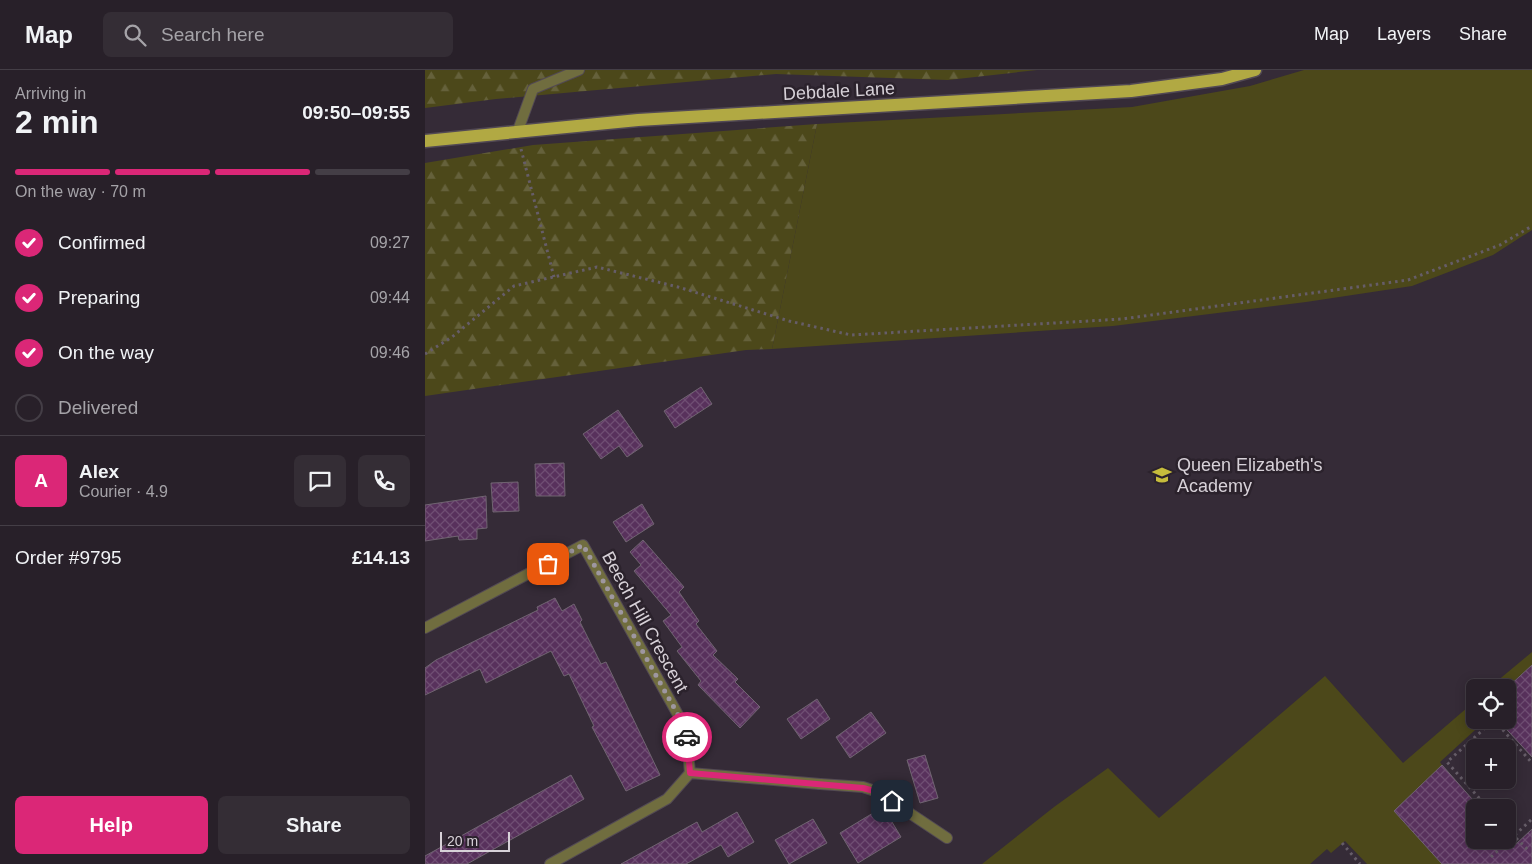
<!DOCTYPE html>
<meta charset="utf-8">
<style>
body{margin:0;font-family:Arial,sans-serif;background:#342d35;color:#f1f3f6;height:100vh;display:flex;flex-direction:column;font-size:19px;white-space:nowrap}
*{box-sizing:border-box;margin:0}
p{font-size:16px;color:#a5a3a8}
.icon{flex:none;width:28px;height:28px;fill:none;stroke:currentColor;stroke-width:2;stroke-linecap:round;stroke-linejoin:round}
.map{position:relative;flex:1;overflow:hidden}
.panel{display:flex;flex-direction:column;background:#282029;width:425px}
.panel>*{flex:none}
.buttons{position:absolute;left:1041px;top:609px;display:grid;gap:10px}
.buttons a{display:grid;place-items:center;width:50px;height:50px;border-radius:8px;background:#282029;box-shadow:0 2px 12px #0003,0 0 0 1px #443e46;font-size:25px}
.scale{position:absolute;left:15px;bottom:12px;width:70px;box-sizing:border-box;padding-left:5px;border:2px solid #d7d1d8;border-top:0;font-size:14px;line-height:18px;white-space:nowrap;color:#d7d1d8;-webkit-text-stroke:4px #2b222c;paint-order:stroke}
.pin{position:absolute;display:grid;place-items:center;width:42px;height:42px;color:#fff;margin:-21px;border-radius:10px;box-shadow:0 2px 8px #0006}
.courier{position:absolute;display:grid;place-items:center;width:50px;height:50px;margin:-25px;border:4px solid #db2777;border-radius:50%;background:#fff;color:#222;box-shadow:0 1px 6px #0007}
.headline em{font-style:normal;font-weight:800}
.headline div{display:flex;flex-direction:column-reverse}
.headline{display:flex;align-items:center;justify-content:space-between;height:85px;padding:0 15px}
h1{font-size:32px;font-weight:800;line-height:38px}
.bar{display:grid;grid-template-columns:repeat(4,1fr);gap:8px 5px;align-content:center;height:60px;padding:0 15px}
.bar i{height:6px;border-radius:4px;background:#443e46}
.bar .current{background:#db2777}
.bar p{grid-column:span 4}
.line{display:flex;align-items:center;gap:12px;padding:0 15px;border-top:1px solid #443e46}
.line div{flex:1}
.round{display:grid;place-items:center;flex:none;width:52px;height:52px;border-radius:8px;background:#342d35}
ol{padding:0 15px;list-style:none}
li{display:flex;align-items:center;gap:15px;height:55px}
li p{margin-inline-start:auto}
li .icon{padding:5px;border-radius:50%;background:#db2777;color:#fff;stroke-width:4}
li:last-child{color:#a5a3a8}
li i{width:28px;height:28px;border:2px solid #443e46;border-radius:50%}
.cta{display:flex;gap:10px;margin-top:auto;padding:10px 15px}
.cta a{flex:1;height:58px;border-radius:8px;background:#db2777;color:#fff;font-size:20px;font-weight:800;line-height:58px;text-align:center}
.cta a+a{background:#342d35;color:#f1f3f6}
header{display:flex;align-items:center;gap:30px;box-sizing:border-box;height:70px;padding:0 25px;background:#282029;border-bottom:1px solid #443e46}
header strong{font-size:24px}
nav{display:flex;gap:28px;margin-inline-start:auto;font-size:18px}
.search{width:350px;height:45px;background:#342d35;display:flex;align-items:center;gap:12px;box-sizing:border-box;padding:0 18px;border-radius:8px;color:#a5a3a8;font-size:19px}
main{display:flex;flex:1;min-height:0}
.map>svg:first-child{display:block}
</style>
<header>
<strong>Map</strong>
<div class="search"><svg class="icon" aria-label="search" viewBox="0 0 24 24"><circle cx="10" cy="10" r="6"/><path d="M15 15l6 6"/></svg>Search here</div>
<nav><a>Map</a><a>Layers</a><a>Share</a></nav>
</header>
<main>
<section class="panel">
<div class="headline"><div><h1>2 min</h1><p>Arriving in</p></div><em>09:50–09:55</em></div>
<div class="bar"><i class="current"></i><i class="current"></i><i class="current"></i><i></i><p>On the way · 70 m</p></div>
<ol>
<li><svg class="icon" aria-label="check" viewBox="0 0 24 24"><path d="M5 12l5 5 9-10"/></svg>Confirmed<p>09:27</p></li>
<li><svg class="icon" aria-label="check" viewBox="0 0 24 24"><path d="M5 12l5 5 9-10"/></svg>Preparing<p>09:44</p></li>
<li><svg class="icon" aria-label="check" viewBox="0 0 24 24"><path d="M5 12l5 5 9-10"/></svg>On the way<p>09:46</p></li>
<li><i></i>Delivered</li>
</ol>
<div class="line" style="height:90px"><b class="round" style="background:#db2777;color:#fff">A</b><div><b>Alex</b><p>Courier · 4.9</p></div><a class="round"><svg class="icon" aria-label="chat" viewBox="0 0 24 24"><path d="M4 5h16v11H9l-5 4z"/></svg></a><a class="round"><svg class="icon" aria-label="phone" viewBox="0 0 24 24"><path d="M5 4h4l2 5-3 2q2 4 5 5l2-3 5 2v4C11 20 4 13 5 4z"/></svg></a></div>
<div class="line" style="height:65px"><div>Order #9795</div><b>£14.13</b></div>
<div class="cta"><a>Help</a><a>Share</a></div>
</section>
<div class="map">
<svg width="1107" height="794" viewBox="0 0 1107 794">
<defs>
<pattern id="forest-firs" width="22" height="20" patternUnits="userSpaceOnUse" patternTransform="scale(1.25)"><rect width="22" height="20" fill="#4c481a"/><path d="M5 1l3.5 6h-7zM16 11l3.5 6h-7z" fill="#65613b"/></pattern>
<pattern id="building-cross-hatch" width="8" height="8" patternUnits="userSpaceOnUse" patternTransform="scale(1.25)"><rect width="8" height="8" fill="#58315c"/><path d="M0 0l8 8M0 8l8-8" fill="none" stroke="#6f4e73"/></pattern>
</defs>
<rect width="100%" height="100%" fill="#352b37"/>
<!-- green -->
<path fill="#4c481a" d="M879,0H1107V160L1068,185L987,216L881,232L688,256L347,279L392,54L707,37L825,16Z
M1107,582V595L1082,617H1065Z
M900,606L978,693L1050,631V650H1061L1015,692L1017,695L969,741L1017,794H942L920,771L906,783L902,779L885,794H557L629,737L683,698L734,748Z"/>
<!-- forest -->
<path fill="url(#forest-firs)" d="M0,0H612L523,10L351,4L71,29L0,38Z
M392,54L347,279L321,280L0,326V93L108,75Z"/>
<!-- building -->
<path fill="url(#building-cross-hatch)" stroke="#706471" d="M276,317L287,334L250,358L239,341Z
M193,340L218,376L202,387L194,376L176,389L158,364Z
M139,393L140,426H111L110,394Z
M93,412L94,441L68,442L66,413Z
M61,426L62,458L52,459V469L34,470L33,466L0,471V435Z
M217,434L229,454L201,472L188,452Z
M218,470L259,517L254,522L274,551L271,554L292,581L288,585L313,609L310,612L335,637L315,658L273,615L276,611L252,581L257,577L238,551L246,545L209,501L216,495L205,482Z
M130,528L137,541L149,534L157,550L155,552L176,594L181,592L235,705L201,721L167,657L169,656L144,604L139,606L126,581L61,613L55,599L0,625V598L11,590L113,540L112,537Z
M1107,595V687L1073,650H1082V618Z
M392,629L405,649L376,669L362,649Z
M446,642L461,663L425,688L411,667Z
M500,685L513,728L495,733L482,690Z
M1017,695L1055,738H1050V770L1082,769L1089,776L1107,759V794H1017L969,741Z
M146,705L159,729L42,794H0V786Z
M458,737L476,767L433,793L415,763Z
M312,742L329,772L303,787L296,775L261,794H196L272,752L277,762Z
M388,749L402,773L364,794L350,770Z"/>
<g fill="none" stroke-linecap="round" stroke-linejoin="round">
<!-- service casing -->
<g stroke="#524954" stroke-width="12">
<path id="service" d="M92,63L108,19L154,0
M395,714L438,717L453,722L522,768"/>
</g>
<!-- minor casing -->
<g stroke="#524954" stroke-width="12">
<path id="minor" d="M0,558L158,475L261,659L265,703
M265,703L395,714
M125,794L242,729L265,703"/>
</g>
<!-- primary casing -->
<g stroke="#524954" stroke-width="15">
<path id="primary" d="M0,71L213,50L706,21L797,9L830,0"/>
</g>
<!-- path -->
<path stroke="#665d68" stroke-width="3" stroke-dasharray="2.5 4" stroke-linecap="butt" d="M96,79L129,207
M0,284L27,267L89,216L172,197L253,217L364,251L426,265L697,249L983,210L1075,175L1107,156
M1069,650L1107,693
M1063,738L1022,692L1069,650
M1082,759L1104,781
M917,773L935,794
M1066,787L1107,749"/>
<!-- service -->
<use href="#service" stroke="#706d3f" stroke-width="10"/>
<!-- minor -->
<use href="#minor" stroke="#706d3f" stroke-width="10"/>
<!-- primary -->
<use href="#primary" stroke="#b1a943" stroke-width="12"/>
</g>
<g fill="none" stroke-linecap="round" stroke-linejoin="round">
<!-- done -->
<path stroke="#9e97a0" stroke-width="5" stroke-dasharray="0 9" d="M123,494L158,475L261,659L262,667"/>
<!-- route -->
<path stroke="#db2777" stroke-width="6" d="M262,667L265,703L438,718L453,722L467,731"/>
</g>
<!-- icons -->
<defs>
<g id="school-bare" transform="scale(1.5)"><path d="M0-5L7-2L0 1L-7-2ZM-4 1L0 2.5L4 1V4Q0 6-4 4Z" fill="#c6bc3c" stroke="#2b222c" stroke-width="2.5" paint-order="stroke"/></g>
</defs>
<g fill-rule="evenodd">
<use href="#school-bare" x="737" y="405"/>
</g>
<g text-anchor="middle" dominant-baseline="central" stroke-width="5" stroke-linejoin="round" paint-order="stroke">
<!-- street labels -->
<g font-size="18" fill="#d7d1d8" stroke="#2b222c">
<text transform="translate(414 21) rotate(-3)">Debdale Lane</text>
<text transform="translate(220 552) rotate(61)">Beech Hill Crescent</text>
</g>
<!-- poi labels -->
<g font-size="18" fill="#d7d1d8" stroke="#2b222c" text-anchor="start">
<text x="752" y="395">Queen Elizabeth's<tspan x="752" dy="21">Academy</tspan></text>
</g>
</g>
</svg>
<div class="buttons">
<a><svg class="icon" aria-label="locate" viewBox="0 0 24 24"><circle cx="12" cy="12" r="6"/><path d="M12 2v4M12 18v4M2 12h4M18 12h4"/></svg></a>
<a>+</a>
<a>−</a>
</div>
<div class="scale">20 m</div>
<div class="pin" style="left:123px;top:494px;background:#ea580c"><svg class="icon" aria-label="bag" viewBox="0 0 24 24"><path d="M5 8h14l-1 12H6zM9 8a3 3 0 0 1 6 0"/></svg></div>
<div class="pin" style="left:467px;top:731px;background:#1f2937"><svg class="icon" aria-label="home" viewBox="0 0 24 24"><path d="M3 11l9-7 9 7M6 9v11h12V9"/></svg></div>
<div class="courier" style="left:262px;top:667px"><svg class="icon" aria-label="car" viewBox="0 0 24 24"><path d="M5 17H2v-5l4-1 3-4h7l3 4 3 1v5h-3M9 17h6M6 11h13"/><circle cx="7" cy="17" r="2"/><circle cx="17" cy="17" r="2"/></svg></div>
</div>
</main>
